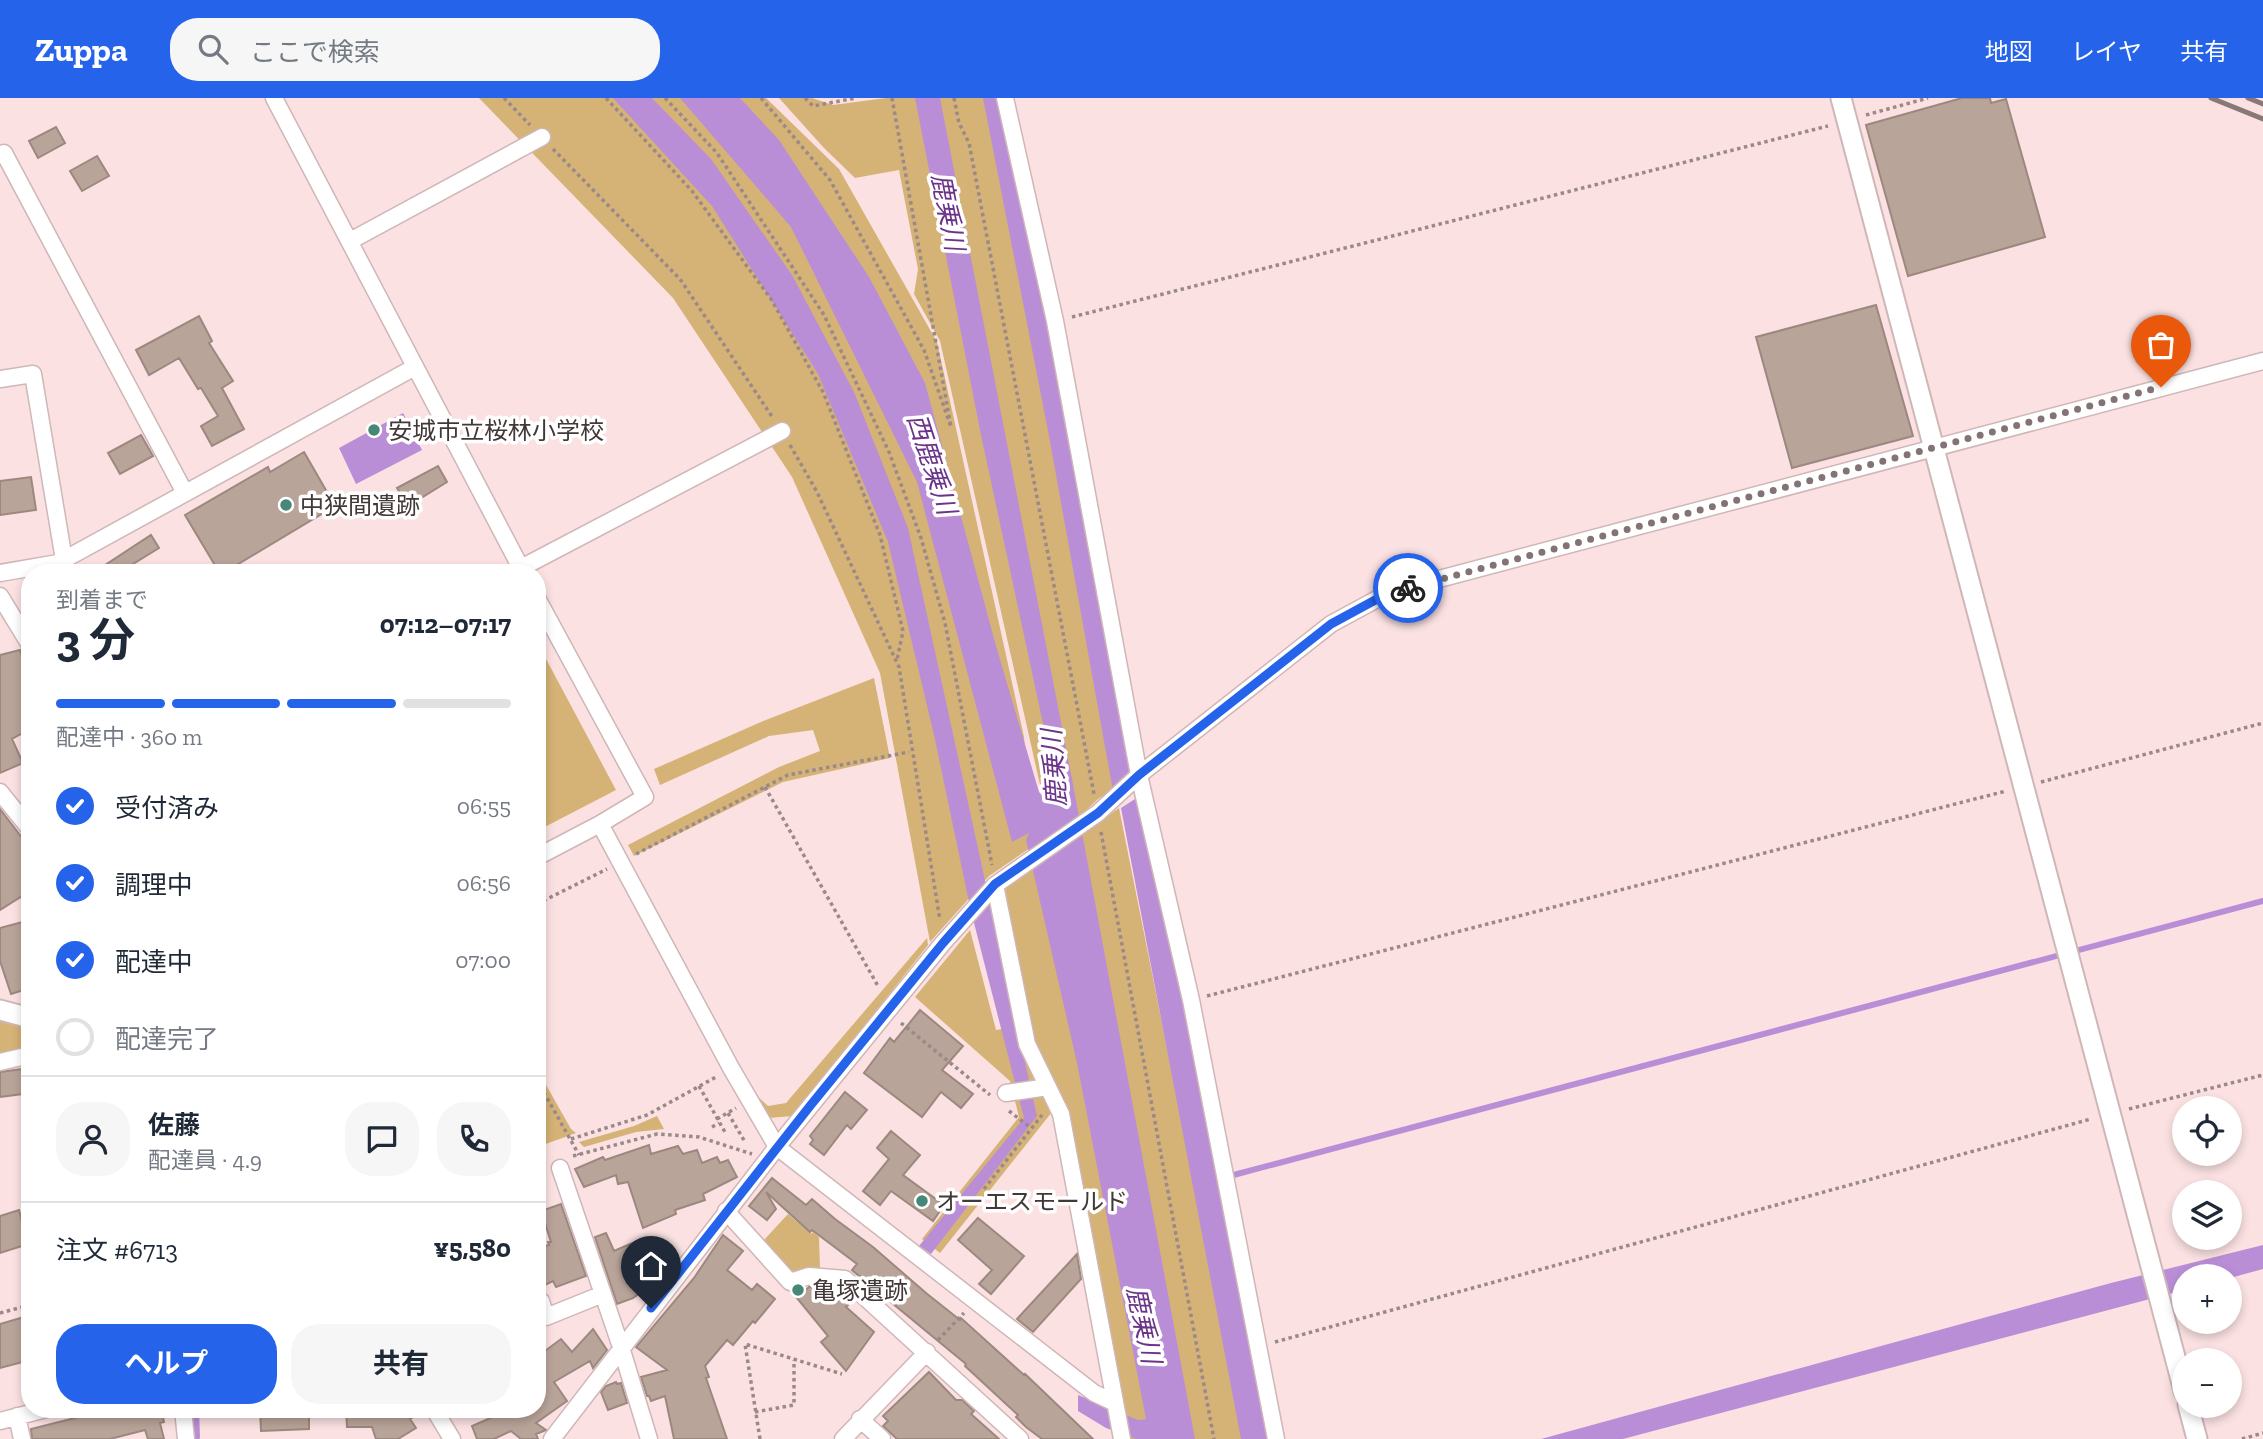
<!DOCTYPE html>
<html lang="ja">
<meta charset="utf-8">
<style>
body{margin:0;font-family:"Zilla Slab","Noto Sans JP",serif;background:#f6f6f7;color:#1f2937;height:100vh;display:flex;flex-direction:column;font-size:26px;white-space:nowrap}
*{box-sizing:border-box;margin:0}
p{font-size:23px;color:#747a83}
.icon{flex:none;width:38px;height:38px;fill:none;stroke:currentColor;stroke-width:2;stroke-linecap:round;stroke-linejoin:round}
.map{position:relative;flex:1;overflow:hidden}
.side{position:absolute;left:21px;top:466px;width:525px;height:854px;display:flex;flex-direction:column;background:#fff;border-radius:28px;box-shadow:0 4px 10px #0003}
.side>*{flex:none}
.controls{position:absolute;left:2172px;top:998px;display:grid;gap:14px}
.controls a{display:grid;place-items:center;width:70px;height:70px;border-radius:50%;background:#fff;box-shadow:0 4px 10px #0003;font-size:35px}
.pin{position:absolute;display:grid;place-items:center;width:60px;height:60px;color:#fff;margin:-72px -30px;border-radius:50% 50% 50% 0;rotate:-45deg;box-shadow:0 0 7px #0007}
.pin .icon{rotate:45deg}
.courier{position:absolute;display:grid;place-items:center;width:70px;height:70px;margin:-35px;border:5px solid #2563eb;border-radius:50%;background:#fff;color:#222;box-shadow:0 2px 9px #0007}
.head em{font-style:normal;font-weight:700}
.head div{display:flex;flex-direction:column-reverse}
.head{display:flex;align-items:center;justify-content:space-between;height:119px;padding:0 35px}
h1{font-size:46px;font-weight:700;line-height:52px}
.bar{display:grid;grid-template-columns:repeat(4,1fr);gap:10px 7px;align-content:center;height:84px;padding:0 35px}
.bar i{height:9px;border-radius:5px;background:#e0e1e3}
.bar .selected{background:#2563eb}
.bar p{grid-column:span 4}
.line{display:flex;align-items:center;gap:18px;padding:0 35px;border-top:2px solid #e0e1e3}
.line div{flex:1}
.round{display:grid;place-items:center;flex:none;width:74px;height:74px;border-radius:28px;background:#f6f6f7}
ol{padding:0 35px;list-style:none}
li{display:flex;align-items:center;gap:21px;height:77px}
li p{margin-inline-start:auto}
li .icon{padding:7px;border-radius:50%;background:#2563eb;color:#fff;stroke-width:4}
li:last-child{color:#747a83}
li i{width:38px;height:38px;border:4px solid #e0e1e3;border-radius:50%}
.primary-button{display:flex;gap:14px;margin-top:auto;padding:14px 35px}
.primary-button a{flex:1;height:80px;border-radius:28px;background:#2563eb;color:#fff;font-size:28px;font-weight:700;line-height:80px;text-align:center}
.primary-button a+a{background:#f6f6f7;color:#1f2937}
header{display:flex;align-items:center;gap:42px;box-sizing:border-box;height:98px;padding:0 35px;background:#2563eb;color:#fff}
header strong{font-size:33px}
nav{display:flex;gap:38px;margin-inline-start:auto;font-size:24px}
.search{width:490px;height:63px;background:#f6f6f7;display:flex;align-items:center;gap:18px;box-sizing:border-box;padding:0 24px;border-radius:28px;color:#747a83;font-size:26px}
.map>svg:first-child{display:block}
</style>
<header>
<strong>Zuppa</strong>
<div class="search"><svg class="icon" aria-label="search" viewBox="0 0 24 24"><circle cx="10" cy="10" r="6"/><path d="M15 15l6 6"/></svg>ここで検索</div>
<nav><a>地図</a><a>レイヤ</a><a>共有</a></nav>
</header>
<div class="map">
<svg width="2263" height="1341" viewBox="0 0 2263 1341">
<rect width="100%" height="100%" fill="#fbe1e2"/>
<!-- green -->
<path fill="#d5b276" d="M479,0H766L839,71L937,244L1024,639L1033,748L989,778L930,844L880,575L792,379L673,200Z
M779,0H812L833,7L886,0H1002L1040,171L1137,675L1098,701L1080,718L1041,691L940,243L914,196L918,171L899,72L855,80L824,50Z
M537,544L616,692L537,733Z
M874,580L890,660L783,684L634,758L628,747L779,669L820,653L813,632L769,638L660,687L654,671L761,624Z
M1119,710L1230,1265L1248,1341H1129L1066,1009L1036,952L1005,790Z
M970,832L996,932L1018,928L1044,1000L1052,1014L940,1155L922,1141L1019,1019L1010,983L915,899Z
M927,840L928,847L793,1018L768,1020L755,996L768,1008L786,1005Z
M0,923L30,931V949L0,956Z
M537,971L571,1031L576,1035L543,1047L537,1061Z
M657,1018L664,1031L636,1034L584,1049L579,1044L634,1028Z
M788,1116L811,1136L813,1134L819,1139L820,1172L795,1174L789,1171L764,1142Z"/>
<!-- water -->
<path fill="#ba8ed7" d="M613,0H652L711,61L792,177L854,294L908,430L986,787L969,804L934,637L888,444L818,276L712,108Z
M680,0H740L779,42L869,179L925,285L996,548L1039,694L1046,702L1045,635L981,337L915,0H940L1072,681L1195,1341H1136L1106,1330L1078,1313V1297L1138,1322L1146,1321L1077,965L1026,742L1029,735L1012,744L917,384L791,129Z
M983,0H1001L1021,89L1133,678L1113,693L1049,338Z
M403,315L422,352L356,386L339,350Z
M1138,699L1206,1002L1274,1341H1241L1121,710Z
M989,804L1037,1018L931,1156L919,1148L1024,1020L973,821Z
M2263,1147V1171L2230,1180V1178H2184V1192L1623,1341H1541L2111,1185Z"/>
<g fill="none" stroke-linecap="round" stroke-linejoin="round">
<!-- stream -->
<path stroke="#ba8ed7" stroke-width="6" d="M1226,1079L2263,803
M196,1311L197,1339"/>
</g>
<!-- building -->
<path fill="#b9a49a" stroke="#9c887e" stroke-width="2" d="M1962,0H1990L1991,5L2006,1L2045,139L1908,178L1866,27Z
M56,29L65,45L38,60L29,43Z
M97,58L109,78L82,93L70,73Z
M1876,207L1913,338L1792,370L1756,239Z
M199,218L212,243L209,245L233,283L222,290L244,331L212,348L201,328L218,318L201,290L198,291L179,260L149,277L136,252Z
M141,337L153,358L120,376L108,355Z
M304,354L335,408L225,474H219L185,417L268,369L270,374Z
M438,368L447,384L408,408L397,390Z
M31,379L36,412L0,417V383Z
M151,437L159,450L120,474H101L99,471Z
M20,552L30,582V631L12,641L23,665L0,675V557Z
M0,711L30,750V793L0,812Z
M26,823L28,842L24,843L30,859V890L11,896L0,863V830Z
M920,912L963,948L942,972L973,996L961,1010L941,994L922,1019L864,975L890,940L894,944Z
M30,970V995L0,999V974Z
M845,994L867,1012L851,1031L847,1027L824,1057L810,1046L813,1042L810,1038Z
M891,1033L920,1057L903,1077L944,1107L933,1123L891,1093L880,1107L863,1093L889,1061L877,1050Z
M649,1047L651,1056L678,1048L683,1056L697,1052L702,1065L717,1059L720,1065L728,1062L737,1079L703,1096L705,1102L675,1112L676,1116L643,1130L628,1084L618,1086L616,1077L584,1089L575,1071L603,1059L605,1062Z
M772,1080L806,1107L812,1101L835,1121L873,1149L926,1195L960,1222L961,1220L1024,1277L1025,1276L1093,1341H1042L1026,1329L1016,1319L1018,1317L965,1268L966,1266L852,1172L857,1166L812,1132L810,1134L766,1094L776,1111L767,1122L749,1108Z
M561,1106L586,1178L556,1189L553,1183L545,1187L537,1169V1150L549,1147L548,1144H551L541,1113Z
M19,1112L28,1146L0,1155V1118Z
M978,1120L1024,1158L991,1196L979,1186L992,1172L958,1142Z
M606,1135L614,1153L637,1143L646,1170L639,1173L647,1190L633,1200L617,1206L595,1139Z
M723,1137L743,1153L727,1172L752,1192L757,1186L775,1201L755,1225L753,1223L733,1247L727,1242L705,1268L709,1279L706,1280L727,1341H674L665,1298L651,1303L649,1298H647L641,1279L667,1272L636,1249L694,1180Z
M1077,1156L1081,1181L1033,1234L1017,1221Z
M809,1189H813L820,1198L829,1192L833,1200L840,1196L848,1207L846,1209L874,1234L846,1273L821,1244L828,1238L797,1200Z
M24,1219L30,1241V1262L0,1270V1226Z
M593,1231L607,1252L593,1270L590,1263L554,1284L567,1303L536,1325L546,1332L536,1336L538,1341H521L511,1333L494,1341H477L472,1328L511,1311H537V1259L561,1241L572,1254Z
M929,1274L956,1302H962L974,1313L971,1316L999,1341H897L883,1328L888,1323L883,1318Z
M616,1284L617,1286L621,1285L627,1305L608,1312L601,1294L606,1288Z
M98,1311H161L164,1324L160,1325L164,1341H148L145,1332L110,1341H32L31,1331L99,1314Z
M260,1311H309V1331L261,1333Z
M346,1311H424V1313L410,1321L416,1330L398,1341H376L372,1329H347Z"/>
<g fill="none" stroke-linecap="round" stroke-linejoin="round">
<!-- minor casing -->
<g stroke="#cfb6b7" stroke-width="19">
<path id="minor" d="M274,0L523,474
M1005,0L1055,223L1139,677L1191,902L1276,1341
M0,57L4,55L185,395
M350,143L542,39
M0,281L33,276L64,462
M521,470L782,333
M0,475L58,465L415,269
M0,498L30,547
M537,500L645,699L600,726L537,759
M0,694L30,731
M600,726L731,970L777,1049L1094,1295L1115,1305
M995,787L1027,946L1061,1016L1122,1341
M0,964L30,957
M1006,995L1048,989
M560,1070L621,1249L649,1341
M726,1113L790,1184L809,1178L845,1181L1020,1341
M541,1203L546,1219L603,1196
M183,1311L186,1341
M434,1311L452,1341
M17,1318L22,1341
M860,1321L882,1341
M0,1323L46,1311
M552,1341L777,1049L943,845L995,787L1098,715L1139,677L1331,526L1390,494L2263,263
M843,1341L927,1254"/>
</g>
<!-- tertiary casing -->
<g stroke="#cfb6b7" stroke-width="23">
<path id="tertiary" d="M1841,0L2184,1293
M0,912L30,920
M2188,1307L2197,1341"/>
</g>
<!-- path -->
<path stroke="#9b898a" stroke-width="3.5" stroke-dasharray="3.5 3.5" stroke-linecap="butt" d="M504,0L530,27
M606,0L692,93L771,201L823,294L880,437L903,533L897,562
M665,0L717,55L824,217L889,354L921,440L945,525L992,767
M761,0L830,82L924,252L951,329L892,0
M805,0L813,8L856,0
M954,0L959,25L969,45L1094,696
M1866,17L1928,0
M553,51L680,181L773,320
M1072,219L1828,28
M790,347L817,394L899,569L940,822
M2041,684L2263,625
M765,689L878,888
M1101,734L1214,1341
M636,756L788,677L909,654
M537,806L607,771
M1207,898L2006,693
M901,925L990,997
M537,982L579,1057
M699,988L726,1036
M2129,1011L2263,977
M1009,1013L1031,1030
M728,1015L745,1044
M717,1021L736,1010
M712,1029L719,1025
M571,1041L647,1017L716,979
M573,1058L657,1036L699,1039L752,1056
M984,1091L1042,1017
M0,1215L30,1207
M938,1242L964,1215
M1275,1244L2091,1021
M755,1314L794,1307V1262
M760,1341L745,1246L842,1276
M2242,1341L2263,1335"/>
<!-- minor -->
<use href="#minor" stroke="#fff" stroke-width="16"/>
<!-- tertiary -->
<use href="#tertiary" stroke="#fff" stroke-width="19"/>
<!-- rail -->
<path stroke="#887878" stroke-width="5" d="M2211,0L2263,21
M2248,0L2263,6"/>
</g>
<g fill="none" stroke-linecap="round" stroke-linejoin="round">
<!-- done -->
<path stroke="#837374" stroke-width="7" stroke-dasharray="0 12.6" d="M1408,490L2161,289"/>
<!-- route -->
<path stroke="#2563eb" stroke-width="9" d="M651,1210L810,1008L943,845L995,786L1098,715L1139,677L1331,526L1390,494L1408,490"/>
</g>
<!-- markers -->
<g fill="#468778" stroke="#fff" stroke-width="2.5">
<circle cx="374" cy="332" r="7"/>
<circle cx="286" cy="407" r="7"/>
<circle cx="922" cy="1103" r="7"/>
<circle cx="798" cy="1192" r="7"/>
</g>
<g text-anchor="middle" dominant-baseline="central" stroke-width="7" stroke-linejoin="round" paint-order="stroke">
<!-- poi labels -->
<g font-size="24" fill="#423838" stroke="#fff" text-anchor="start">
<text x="388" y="332">安城市立桜林小学校</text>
<text x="300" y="407">中狭間遺跡</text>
<text x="936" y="1103">オーエスモールド</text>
<text x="812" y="1192">亀塚遺跡</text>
</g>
<!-- water labels -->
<g font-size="26" font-style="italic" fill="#6b3389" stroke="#fff">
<text transform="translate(948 114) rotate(79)">鹿乗川</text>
<text transform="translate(932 366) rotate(72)">西鹿乗川</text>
<text transform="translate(1054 670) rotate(-94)">鹿乗川</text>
<text transform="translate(1144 1227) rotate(78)">鹿乗川</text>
</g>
</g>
</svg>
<div class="controls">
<a><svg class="icon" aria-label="locate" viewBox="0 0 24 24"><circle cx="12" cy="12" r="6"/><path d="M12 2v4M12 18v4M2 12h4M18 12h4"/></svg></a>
<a><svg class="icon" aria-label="layers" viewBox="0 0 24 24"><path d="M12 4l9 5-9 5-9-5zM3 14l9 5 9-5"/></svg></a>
<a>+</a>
<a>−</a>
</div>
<div class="pin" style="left:2161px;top:289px;background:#ea580c"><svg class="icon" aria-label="bag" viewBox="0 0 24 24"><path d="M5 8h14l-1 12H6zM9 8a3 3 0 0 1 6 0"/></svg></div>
<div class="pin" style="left:651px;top:1210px;background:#1f2937"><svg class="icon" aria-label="home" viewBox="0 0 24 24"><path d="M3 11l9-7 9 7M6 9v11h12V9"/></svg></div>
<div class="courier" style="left:1408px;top:490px"><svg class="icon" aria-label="bike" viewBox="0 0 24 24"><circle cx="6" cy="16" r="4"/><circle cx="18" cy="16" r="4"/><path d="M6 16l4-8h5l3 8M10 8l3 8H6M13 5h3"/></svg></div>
<section class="side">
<div class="head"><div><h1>3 分</h1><p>到着まで</p></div><em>07:12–07:17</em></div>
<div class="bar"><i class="selected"></i><i class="selected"></i><i class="selected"></i><i></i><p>配達中 · 360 m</p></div>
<ol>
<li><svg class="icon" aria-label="check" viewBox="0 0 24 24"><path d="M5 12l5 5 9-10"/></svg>受付済み<p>06:55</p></li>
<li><svg class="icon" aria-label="check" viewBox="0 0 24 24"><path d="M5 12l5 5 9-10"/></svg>調理中<p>06:56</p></li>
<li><svg class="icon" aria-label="check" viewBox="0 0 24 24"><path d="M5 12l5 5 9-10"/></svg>配達中<p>07:00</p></li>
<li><i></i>配達完了</li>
</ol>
<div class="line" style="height:126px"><a class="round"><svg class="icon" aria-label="person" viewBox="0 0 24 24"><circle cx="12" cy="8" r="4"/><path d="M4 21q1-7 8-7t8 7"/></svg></a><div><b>佐藤</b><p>配達員 · 4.9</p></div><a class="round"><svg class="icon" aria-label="chat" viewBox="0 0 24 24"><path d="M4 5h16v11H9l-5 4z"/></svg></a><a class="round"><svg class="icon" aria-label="phone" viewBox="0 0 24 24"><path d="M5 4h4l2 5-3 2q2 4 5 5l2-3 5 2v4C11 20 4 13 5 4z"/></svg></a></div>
<div class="line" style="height:91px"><div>注文 #6713</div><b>¥5,580</b></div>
<div class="primary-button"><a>ヘルプ</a><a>共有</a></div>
</section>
</div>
